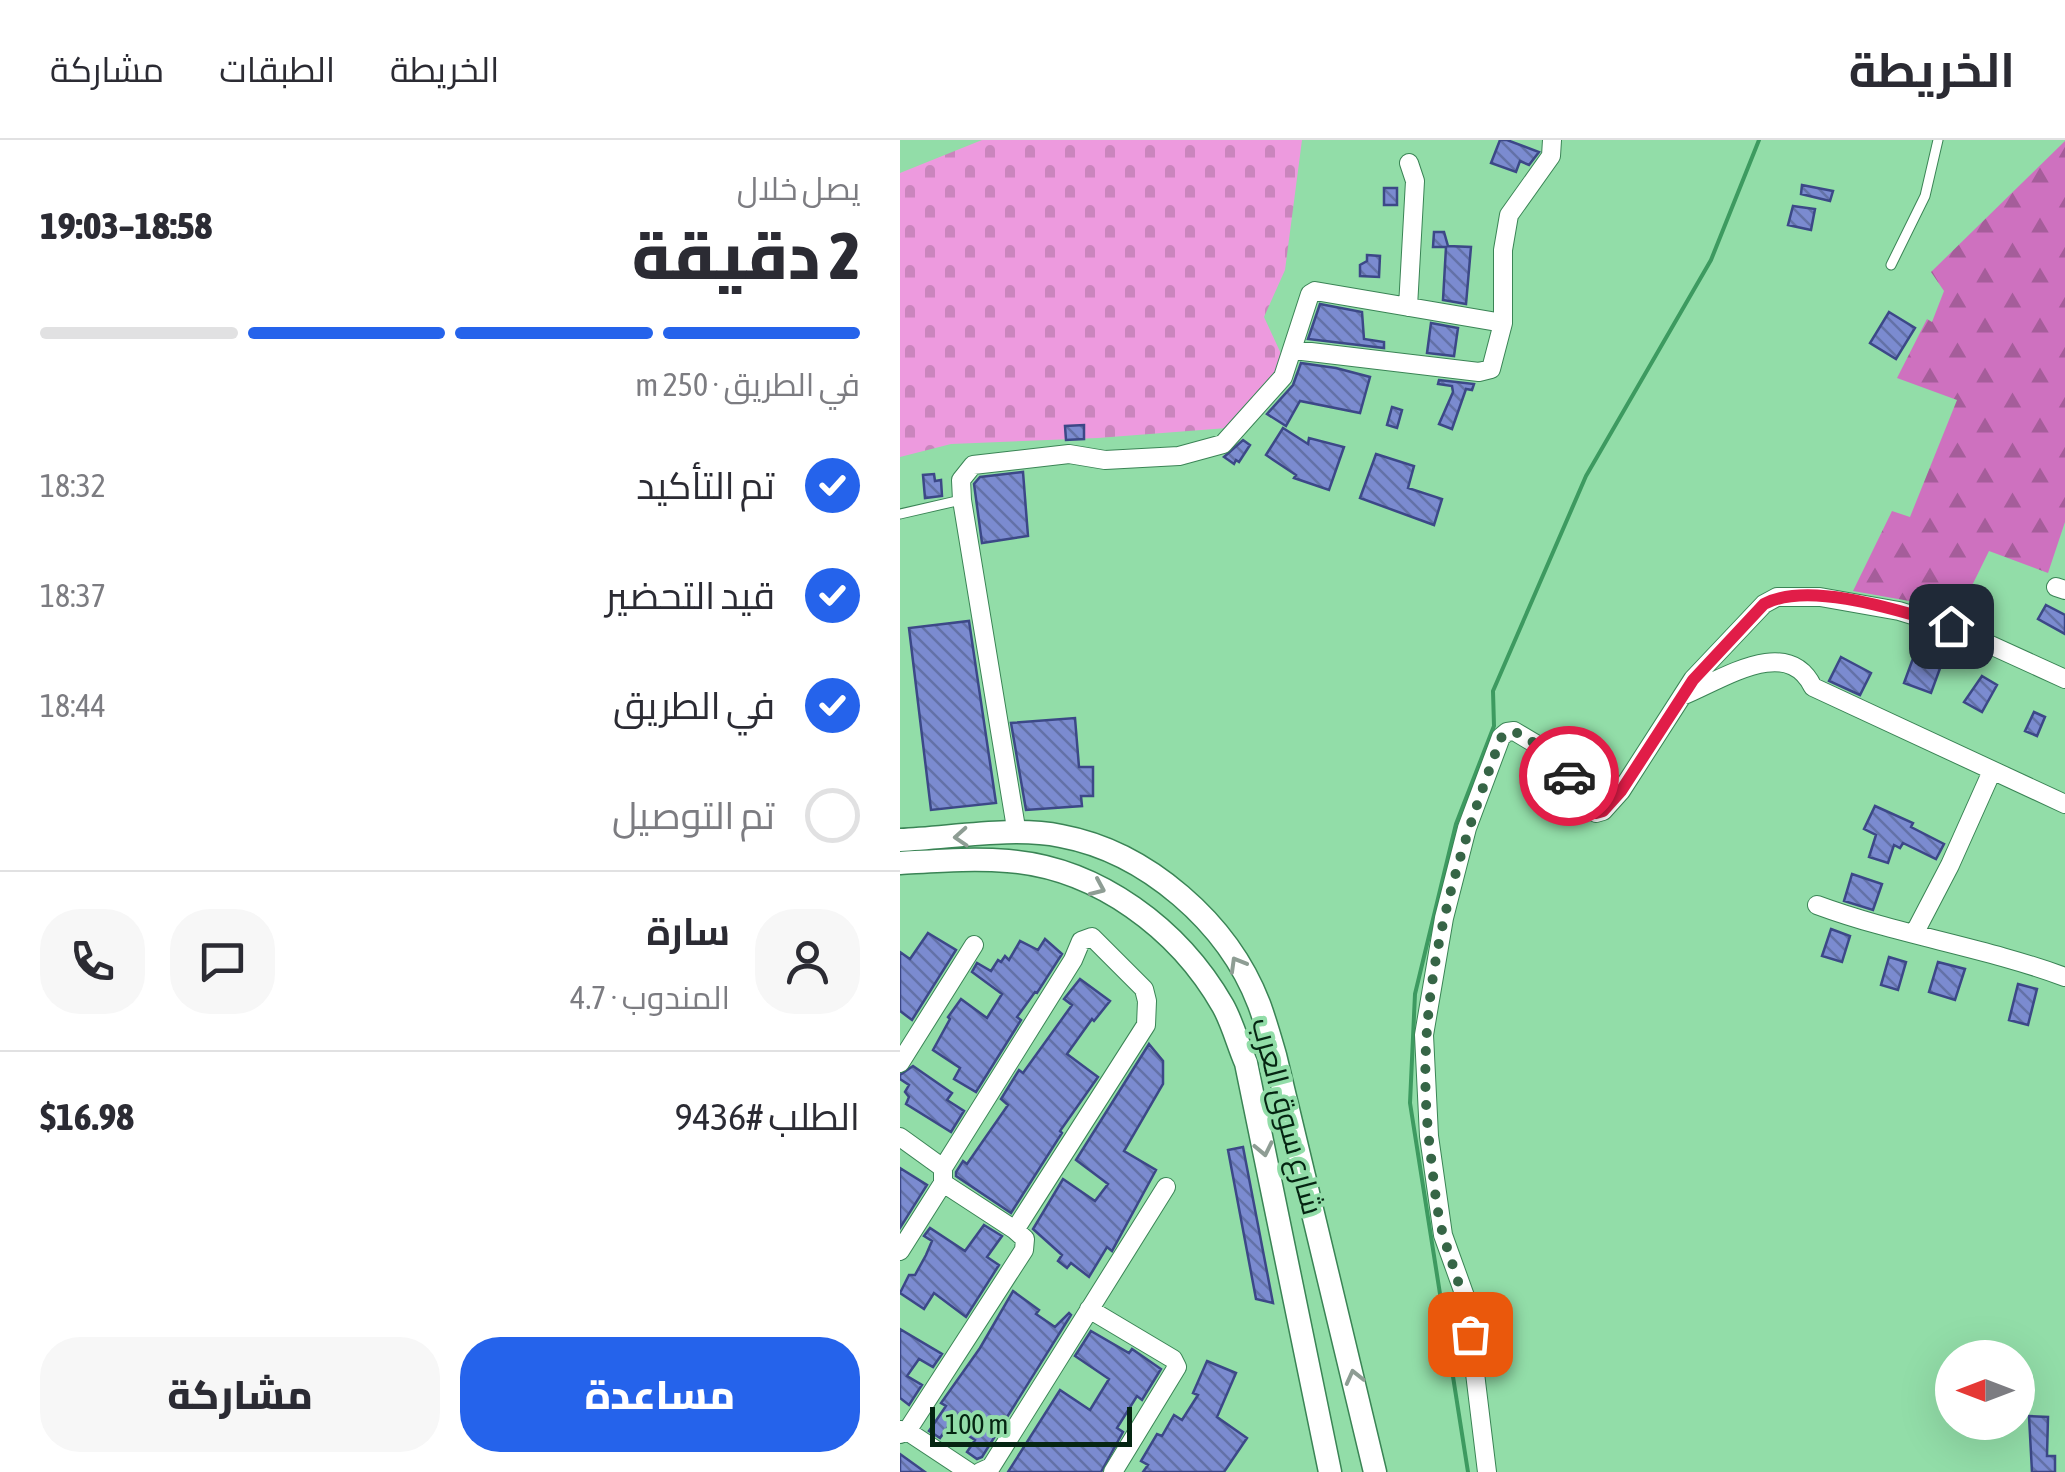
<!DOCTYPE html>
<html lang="ar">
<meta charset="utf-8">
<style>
body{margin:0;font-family:"Asap Condensed",Cairo,sans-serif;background:#f7f7f7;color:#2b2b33;direction:rtl;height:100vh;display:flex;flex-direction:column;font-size:38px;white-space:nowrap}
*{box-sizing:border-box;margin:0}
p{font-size:32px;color:#7c7c81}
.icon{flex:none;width:55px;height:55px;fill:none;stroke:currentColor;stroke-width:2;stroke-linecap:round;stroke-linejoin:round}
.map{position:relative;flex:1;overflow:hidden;direction:ltr}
.details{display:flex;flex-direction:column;background:#fff;width:900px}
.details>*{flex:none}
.needle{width:65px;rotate:270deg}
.controls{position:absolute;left:1035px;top:1200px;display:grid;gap:20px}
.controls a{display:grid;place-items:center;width:100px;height:100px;border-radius:50%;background:#fff;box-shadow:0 10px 40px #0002;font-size:50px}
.scale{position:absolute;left:30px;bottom:25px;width:202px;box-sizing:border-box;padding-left:10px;border:5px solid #052512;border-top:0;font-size:28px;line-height:35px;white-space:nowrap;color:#052512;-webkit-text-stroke:8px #92dda8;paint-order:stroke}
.pin{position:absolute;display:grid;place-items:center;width:85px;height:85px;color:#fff;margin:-42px;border-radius:20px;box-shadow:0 5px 15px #0006}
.courier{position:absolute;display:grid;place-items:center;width:100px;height:100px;margin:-50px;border:8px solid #e11d48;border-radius:50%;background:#fff;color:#222;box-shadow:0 2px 12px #0007}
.headline em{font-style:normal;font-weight:800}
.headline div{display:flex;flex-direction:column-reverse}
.headline{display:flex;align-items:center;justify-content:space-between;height:170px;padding:0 40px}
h1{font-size:65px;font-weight:800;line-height:75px}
.bar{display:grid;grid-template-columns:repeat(4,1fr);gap:15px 10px;align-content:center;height:120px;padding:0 40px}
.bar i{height:12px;border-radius:8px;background:#e1e1e2}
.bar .current{background:#2563eb}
.bar p{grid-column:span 4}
.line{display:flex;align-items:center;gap:25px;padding:0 40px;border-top:2px solid #e1e1e2}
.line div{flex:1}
.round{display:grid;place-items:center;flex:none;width:105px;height:105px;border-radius:40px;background:#f7f7f7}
ol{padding:0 40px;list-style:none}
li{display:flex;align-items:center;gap:30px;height:110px}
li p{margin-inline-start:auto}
li .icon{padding:10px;border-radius:50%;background:#2563eb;color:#fff;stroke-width:4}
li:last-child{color:#7c7c81}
li i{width:55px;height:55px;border:5px solid #e1e1e2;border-radius:50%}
.cta{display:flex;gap:20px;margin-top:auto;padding:20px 40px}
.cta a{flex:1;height:115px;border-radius:40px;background:#2563eb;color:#fff;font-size:40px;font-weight:800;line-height:115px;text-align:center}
.cta a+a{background:#f7f7f7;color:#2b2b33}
header{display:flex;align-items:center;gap:60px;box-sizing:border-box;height:140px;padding:0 50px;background:#fff;border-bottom:2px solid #e1e1e2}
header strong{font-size:48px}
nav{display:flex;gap:55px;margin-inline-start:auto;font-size:35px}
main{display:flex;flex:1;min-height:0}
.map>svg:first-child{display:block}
</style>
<header>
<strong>الخريطة</strong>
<nav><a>الخريطة</a><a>الطبقات</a><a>مشاركة</a></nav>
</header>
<main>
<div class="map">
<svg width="1165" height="1332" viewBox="0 0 1165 1332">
<defs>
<pattern id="forest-firs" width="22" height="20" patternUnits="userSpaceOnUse" patternTransform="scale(2.5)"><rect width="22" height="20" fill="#ce71bf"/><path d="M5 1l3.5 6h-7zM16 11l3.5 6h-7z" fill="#a55d9a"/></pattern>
<pattern id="cemetery-stones" width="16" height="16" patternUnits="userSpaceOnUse" patternTransform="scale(2.5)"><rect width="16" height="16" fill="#ed9ade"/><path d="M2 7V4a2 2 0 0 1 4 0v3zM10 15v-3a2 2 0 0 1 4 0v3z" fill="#ca85bd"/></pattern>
<pattern id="building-back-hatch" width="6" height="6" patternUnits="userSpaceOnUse" patternTransform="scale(2.5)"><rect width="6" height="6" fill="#7b8bd0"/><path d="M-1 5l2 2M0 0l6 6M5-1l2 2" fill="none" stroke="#6371a7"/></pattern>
</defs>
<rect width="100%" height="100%" fill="#92dda8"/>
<!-- forest -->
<path fill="url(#forest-firs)" d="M1165,1V382L1148,433L1089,411L1060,470L953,451L992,371L1010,377L1057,260L997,238L1027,179L1032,182L1044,151L1031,132Z"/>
<!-- cemetery -->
<path fill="url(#cemetery-stones)" d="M82,0H402L385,130L364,177L383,218L377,236L327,288L198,298L51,304L0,317V33Z"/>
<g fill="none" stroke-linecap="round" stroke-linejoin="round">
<!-- stream -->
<path stroke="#3d9a60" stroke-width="4" d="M568,1332L510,963L515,854L556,684L594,586L593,551L686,336L811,120L859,0"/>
</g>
<!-- building -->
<path fill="url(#building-back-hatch)" stroke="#3c4887" stroke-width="2.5" d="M600,0H607L639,12L629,25L620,21L616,32L591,23Z
M902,45L933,51L930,61L901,54Z
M484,48H497V65H484Z
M893,66L915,69L911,90L888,85Z
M534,92H544L548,106L571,107L566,164L543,160L546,107H533Z
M467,115L480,116L479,137L460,136V125L467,121Z
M420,164L462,172L464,199L484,202V208L408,199Z
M989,172L1015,188L996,219L970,203Z
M531,183L558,188L554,216L527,213Z
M401,223L436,228L470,237L460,273L400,261L386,286L367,274L393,245Z
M539,240L574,244L572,250L566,249L552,289L539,284L553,252L552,246L538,244Z
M492,267L502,270L497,288L487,285Z
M184,285V299L166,300L165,286Z
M383,288L408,304L409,298L444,307L429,350L394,338L396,335L366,315Z
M343,300L350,305L339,322L336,320L334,324L324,317Z
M476,314L514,326L508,348L542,359L534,385L460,358Z
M123,332L128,396L82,403L74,344L80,337Z
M34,334L35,341L41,340L42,356L25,358L23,335Z
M1146,465L1165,475V494L1138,479Z
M69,481L96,663L31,670L9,488Z
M1019,502L1046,512L1031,553L1004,543Z
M941,517L971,533L960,555L929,541Z
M1082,536L1097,545L1082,572L1064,562Z
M1134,572L1145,577L1137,596L1125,591Z
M175,578L179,627H193V656H181L182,666L126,670L111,583Z
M975,666L1013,683L1011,687L1044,704L1036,719L1003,703L1000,708L994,705L988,723L969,717L976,695L964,689Z
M952,734L982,744L973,770L944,761Z
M931,789L950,796L942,822L922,816Z
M28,793L56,810L12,880L0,871V812L10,819Z
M145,799L162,814L137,853L135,852L117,877L121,880L76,952L54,939L60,928L33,910L50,879L48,877L61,859L87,878L102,854L72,832L77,823L91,831L98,820L101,822L105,816L109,820L120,801L138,810Z
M989,817L1006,822L998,850L981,845Z
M1038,822L1065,829L1055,860L1029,852Z
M180,839L210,861L194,881L192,879L167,914L198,937L160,991L162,993L111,1073L56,1036V1032L63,1021L67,1024L108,965L101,959L119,930L123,933L172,865L164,859Z
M1118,844L1137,849L1128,885L1109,880Z
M249,904L263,921V944L224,1011L256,1030L212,1111L207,1107L189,1137L171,1123L167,1128L158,1121L162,1115L133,1089L163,1039L195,1061L208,1044L176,1020Z
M13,926L52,953L47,960L64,971L51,992L6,964L9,957L5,952L9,945L0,939V935Z
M343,1007L373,1163L356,1159L328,1010Z
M0,1028L27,1045L0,1088Z
M84,1085L102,1096L87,1117L99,1125L66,1177L34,1153L24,1169L0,1153L9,1135H15L26,1115L32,1101L24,1096L30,1088L65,1111Z
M113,1151L139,1170L136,1174L155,1187L169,1173L171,1175L82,1317L77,1319L67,1312L75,1300L50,1284L40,1298L29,1291L46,1266L41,1263L80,1208Z
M0,1189L42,1214L33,1227L19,1219L7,1236L22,1245L9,1265L0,1258Z
M191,1191L229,1213L232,1209L261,1229L242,1260L237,1256L217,1288L223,1292L201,1332H108L160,1250L190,1270L209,1239L175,1216Z
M307,1221L336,1233L317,1277L347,1298L324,1332H243L248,1325L241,1321L257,1294L262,1296L274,1275L282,1280L298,1255L293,1253Z
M1129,1276L1148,1277L1147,1316H1155V1332H1132Z
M0,1314L25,1332H0Z"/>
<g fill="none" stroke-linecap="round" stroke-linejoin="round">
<!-- service casing -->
<g stroke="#3a8455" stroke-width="11">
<path id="service" d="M991,125L1025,56L1038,0
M0,374L61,360"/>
</g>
<!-- minor casing -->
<g stroke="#3a8455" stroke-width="20">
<path id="minor" d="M508,167L515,41L509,23
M394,210L579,232L591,229L603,183V110L609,75L651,16L652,0
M1156,447L1165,450
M782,556C822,540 887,494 913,547L1165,664
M117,694L62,360L61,340L73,325L169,314L205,320L279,316L323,304L383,237L410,154L415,151L603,183
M917,765C998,795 1084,807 1165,837
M1014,794L1050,725L1092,631
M0,923L74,805
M0,997L43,1028
M0,1111L43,1043V1028L173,820L181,801L192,797L244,849L247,861L246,885L115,1090
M189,1169L273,1219L277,1227L213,1332
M0,1290L7,1291L69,1332
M0,1294L7,1291L124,1110L125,1099L115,1090L43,1043
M80,1332L91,1327L266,1047
M587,1332L566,1159L543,1095L529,996L524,895L544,778L567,688L601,597L607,592L614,591L661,619L681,664L696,673L703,671L721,651L793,539L864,464L877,457H920L999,471L1051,487L1165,539"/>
</g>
<!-- secondary casing -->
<g stroke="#3a8455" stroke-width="25">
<path id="secondary" d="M0,700C50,698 113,686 161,696C247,712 328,783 359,864C365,880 370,898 375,915L475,1332
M0,723C36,721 72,718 108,721C198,728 279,789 323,866C333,884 338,905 346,923L430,1332"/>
</g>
<!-- service -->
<use href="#service" stroke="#fff" stroke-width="9"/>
<!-- minor -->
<use href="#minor" stroke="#fff" stroke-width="18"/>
<!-- secondary -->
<use href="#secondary" stroke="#fff" stroke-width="22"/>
</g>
<!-- one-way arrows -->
<defs><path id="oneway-chevron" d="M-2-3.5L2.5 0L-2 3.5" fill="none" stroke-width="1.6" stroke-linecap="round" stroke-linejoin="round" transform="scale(2.5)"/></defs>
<g stroke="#8e9d94">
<use href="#oneway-chevron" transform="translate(61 697) rotate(176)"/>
<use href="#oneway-chevron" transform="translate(198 748) rotate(24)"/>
<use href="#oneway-chevron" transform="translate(337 824) rotate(-120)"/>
<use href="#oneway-chevron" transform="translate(364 1009) rotate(78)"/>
<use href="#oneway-chevron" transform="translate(454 1237) rotate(-104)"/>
</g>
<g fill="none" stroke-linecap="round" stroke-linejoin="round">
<!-- done -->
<path stroke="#366546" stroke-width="10" stroke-dasharray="0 18" d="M570,1194C566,1159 554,1131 544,1098C535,1067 533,1031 529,1000C513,857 552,729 601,598L607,592L618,593L660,619L669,636"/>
<!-- route -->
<path stroke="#e11d48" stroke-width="12" d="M669,636L681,664L696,673L703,671L721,651L793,540L864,464C910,440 1003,472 1051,486"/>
</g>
<g text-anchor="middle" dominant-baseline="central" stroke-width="8" stroke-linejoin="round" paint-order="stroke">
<!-- street labels -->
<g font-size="30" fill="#052512" stroke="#92dda8">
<text transform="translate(388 976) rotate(75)">شارع سوق العرب</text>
</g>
</g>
</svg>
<div class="controls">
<a><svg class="needle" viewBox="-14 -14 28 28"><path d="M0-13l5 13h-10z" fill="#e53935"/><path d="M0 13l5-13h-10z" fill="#7c7c81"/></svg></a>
</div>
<div class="scale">100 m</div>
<div class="pin" style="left:570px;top:1194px;background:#ea580c"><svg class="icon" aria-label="bag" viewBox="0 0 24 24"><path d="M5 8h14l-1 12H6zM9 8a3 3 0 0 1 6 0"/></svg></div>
<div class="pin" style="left:1051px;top:486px;background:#1f2937"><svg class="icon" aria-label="home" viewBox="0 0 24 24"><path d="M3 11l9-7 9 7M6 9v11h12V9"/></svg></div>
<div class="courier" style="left:669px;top:636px"><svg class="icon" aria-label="car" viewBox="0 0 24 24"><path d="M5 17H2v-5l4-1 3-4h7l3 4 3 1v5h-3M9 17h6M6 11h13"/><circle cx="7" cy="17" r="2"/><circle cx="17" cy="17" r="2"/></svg></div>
</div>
<section class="details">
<div class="headline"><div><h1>2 دقيقة</h1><p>يصل خلال</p></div><em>18:58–19:03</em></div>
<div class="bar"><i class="current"></i><i class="current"></i><i class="current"></i><i></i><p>في الطريق · 250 m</p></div>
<ol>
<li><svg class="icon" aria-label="check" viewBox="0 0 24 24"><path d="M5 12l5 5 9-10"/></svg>تم التأكيد<p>18:32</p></li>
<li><svg class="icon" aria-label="check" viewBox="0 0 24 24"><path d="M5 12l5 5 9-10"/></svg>قيد التحضير<p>18:37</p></li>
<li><svg class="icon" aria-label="check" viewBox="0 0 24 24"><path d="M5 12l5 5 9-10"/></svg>في الطريق<p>18:44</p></li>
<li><i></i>تم التوصيل</li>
</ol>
<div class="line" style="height:180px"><a class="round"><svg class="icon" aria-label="person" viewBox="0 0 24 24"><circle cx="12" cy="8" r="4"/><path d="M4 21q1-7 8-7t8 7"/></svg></a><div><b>سارة</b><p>المندوب · 4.7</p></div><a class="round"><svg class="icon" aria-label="chat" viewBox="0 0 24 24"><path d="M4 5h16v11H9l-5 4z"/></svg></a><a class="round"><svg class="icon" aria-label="phone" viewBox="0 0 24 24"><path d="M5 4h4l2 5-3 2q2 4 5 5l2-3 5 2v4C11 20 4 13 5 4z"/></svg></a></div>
<div class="line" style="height:130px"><div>الطلب #9436</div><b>$16.98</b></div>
<div class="cta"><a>مساعدة</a><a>مشاركة</a></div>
</section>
</main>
